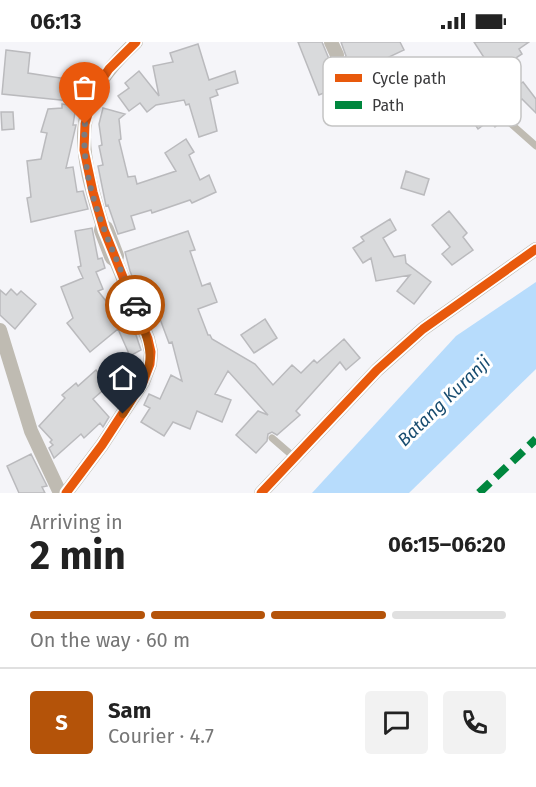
<!DOCTYPE html>
<meta charset="utf-8">
<style>
body{margin:0;font-family:"Fira Sans",sans-serif;background:#f2f2f2;color:#222;height:100vh;display:flex;flex-direction:column;font-size:22px;white-space:nowrap}
*{box-sizing:border-box;margin:0}
p{font-size:20px;color:#767676}
.icon{flex:none;width:33px;height:33px;fill:none;stroke:currentColor;stroke-width:2;stroke-linecap:round;stroke-linejoin:round}
.map{position:relative;height:451px;overflow:hidden}
.side{display:flex;flex-direction:column;background:#fff;flex:1}
.side>*{flex:none}
.pin{position:absolute;display:grid;place-items:center;width:51px;height:51px;color:#fff;margin:-62px -26px;border-radius:50% 50% 50% 0;rotate:-45deg;box-shadow:0 0 6px #0007}
.pin .icon{rotate:45deg}
.courier{position:absolute;display:grid;place-items:center;width:60px;height:60px;margin:-30px;border:4px solid #b45309;border-radius:50%;background:#fff;color:#222;box-shadow:0 2px 8px #0007}
.headline em{font-style:normal;font-weight:700}
.headline div{display:flex;flex-direction:column-reverse}
.headline{display:flex;align-items:center;justify-content:space-between;height:102px;padding:0 30px}
h1{font-size:39px;font-weight:700;line-height:45px}
.bar{display:grid;grid-template-columns:repeat(4,1fr);gap:9px 6px;align-content:center;height:72px;padding:0 30px}
.bar i{height:8px;border-radius:4px;background:#e0e0e0}
.bar .active{background:#b45309}
.bar p{grid-column:span 4}
.line{display:flex;align-items:center;gap:15px;padding:0 30px;border-top:2px solid #e0e0e0}
.line div{flex:1}
.round{display:grid;place-items:center;flex:none;width:63px;height:63px;border-radius:6px;background:#f2f2f2}
.status{display:flex;justify-content:space-between;align-items:center;height:42px;padding:0 30px;background:#fff;direction:ltr}
.status svg{height:16px;fill:currentColor}
.map>svg:first-child{display:block}
</style>
<div class="status"><b>06:13</b><svg viewBox="0 0 49 12"><path d="M0 12V9h3v3zM5 12V6h3v6zM10 12V3h3v9zM15 12V0h3v12zM26 1h20v11H26zM47 4h2v5h-2z"/></svg></div>
<div class="map">
<svg width="536" height="451" viewBox="0 0 536 451">
<rect width="100%" height="100%" fill="#f5f5f9"/>
<!-- water -->
<path fill="#b7dcfc" d="M536,240V327L409,451H312L456,294Z"/>
<!-- building -->
<path fill="#d9dadc" stroke="#bababd" stroke-width="1.5" d="M298,0H322L329,17L337,22L341,21L346,14L341,0H400L404,8L372,23L375,29L319,53Z
M474,0H529L519,7L522,12L485,36L476,22L485,17Z
M198,2L209,38L235,29L238,41L216,48L218,53L210,56L217,89L199,95L189,62L186,63L184,58L156,63L147,70L140,61L129,69L118,54L129,46L125,41L139,29L159,54L153,24L173,20L170,11Z
M6,8L30,11L28,31L74,38L70,59L2,52Z
M523,40L536,57V71L522,57L502,72L505,76L495,85L490,78L478,87L472,78Z
M62,62L76,64L73,83H76L66,126L73,125L77,150L83,149L88,167L31,180L27,156L31,155L27,119L41,117L47,91L41,90L48,67L62,66Z
M103,66L125,72L119,77L121,97L119,98L128,135L135,134L137,142L176,129L165,111L186,97L194,110L189,113L200,138L209,133L216,150L192,161L190,158L152,171L151,168L131,174L135,187L118,192L108,163L106,164L98,124L103,123L99,104L102,103L99,82Z
M1,70H13L14,87L2,88Z
M406,129L429,137L424,153L401,146Z
M449,169L467,191L463,195L473,208L452,223L442,212L450,205L432,183Z
M390,177L396,188L383,196L394,215L405,213L406,221L431,240L414,262L397,249L410,233L376,239L371,216L363,221L353,206L364,199L361,195Z
M92,186L98,217L102,216L105,226L96,230L103,247L98,249L126,284L132,281L141,308L130,314L118,287L90,310L67,281L73,276L61,245L83,236L78,225L81,224L75,189Z
M188,189L195,208L190,209L202,244L210,241L217,260L198,267L208,293H210L212,297L255,322L273,343L292,323L301,331L314,318L317,321L344,297L360,316L346,328L340,320L296,369L300,373L277,393L272,390L268,392L267,399L256,411L236,393L258,369L268,373L228,329L215,352L231,358L222,380L197,369L190,387L173,380L164,394L141,380L150,366L144,363L149,352L160,357L171,333L182,339L172,300L169,301L160,277L151,280L140,246L137,247L130,229L125,210Z
M11,247L17,253L21,249L36,262L15,287L0,273V248L6,253Z
M265,277L277,296L254,311L241,293Z
M96,328L109,343L93,357L109,375L103,385L100,381L84,396L81,392L54,416L49,406L53,403L50,400L52,398L39,384L65,356L62,353L76,341L78,344Z
M31,412L47,444L42,445L45,451H19L7,424Z"/>
<g fill="none" stroke-linecap="round" stroke-linejoin="round">
<!-- lane -->
<path stroke="#bfbbb2" stroke-width="7" d="M509,80L536,104
M272,396L294,415"/>
<!-- street -->
<path stroke="#bfbbb2" stroke-width="14" d="M331,0L337,13
M104,188C79,106 66,63 136,0
M0,288L31,389L60,451
M66,451L102,403L143,340L150,322L151,310L148,297L114,214
M261,451L377,328L423,287L536,207"/>
<!-- secondary -->
<path stroke="#bebab2" stroke-width="20" d="M104,188L114,214"/>
<!-- quiet -->
<path stroke="#00873e" stroke-width="8" stroke-dasharray="15 8" stroke-linecap="butt" d="M479,451L536,397"/>
<!-- cycleway casing -->
<g stroke="#fff" stroke-width="13">
<path id="cycleway" d="M66,451L102,403L143,340L150,322L151,310L148,297L104,188L93,150L84,108L85,82L96,46L109,27L136,0
M261,451L377,328L423,287L536,207"/>
</g>
<!-- cycleway -->
<use href="#cycleway" stroke="#e8590c" stroke-width="9"/>
</g>
<g fill="none" stroke-linecap="round" stroke-linejoin="round">
<!-- done -->
<path stroke="#7b7b7e" stroke-width="6" stroke-dasharray="0 10.8" d="M85,82C79,146 113,205 135,263"/>
<!-- route -->
<path stroke="#b45309" stroke-width="8" d="M123,372C155,320 157,321 135,263"/>
</g>
<g text-anchor="middle" dominant-baseline="central" stroke-width="6" stroke-linejoin="round" paint-order="stroke">
<!-- water labels -->
<g font-size="18" font-style="italic" fill="#194d70" stroke="#fff">
<text transform="translate(444 359) rotate(-44)">Batang Kuranji</text>
</g>
</g>
<!-- legend -->
<rect x="323" y="15" width="198" height="69" rx="9" fill="#fff" stroke="#c4c4c4" stroke-width="1.5"/>
<rect x="335" y="32" width="27" height="8" fill="#e8590c"/>
<rect x="335" y="59" width="27" height="8" fill="#00873e"/>
<g font-size="16" fill="#3a3a3c">
<text x="372" y="42">Cycle path</text>
<text x="372" y="69">Path</text>
</g>
</svg>
<div class="pin" style="left:85px;top:82px;background:#ea580c"><svg class="icon" aria-label="bag" viewBox="0 0 24 24"><path d="M5 8h14l-1 12H6zM9 8a3 3 0 0 1 6 0"/></svg></div>
<div class="pin" style="left:123px;top:372px;background:#1f2937"><svg class="icon" aria-label="home" viewBox="0 0 24 24"><path d="M3 11l9-7 9 7M6 9v11h12V9"/></svg></div>
<div class="courier" style="left:135px;top:263px"><svg class="icon" aria-label="car" viewBox="0 0 24 24"><path d="M5 17H2v-5l4-1 3-4h7l3 4 3 1v5h-3M9 17h6M6 11h13"/><circle cx="7" cy="17" r="2"/><circle cx="17" cy="17" r="2"/></svg></div>
</div>
<section class="side">
<div class="headline"><div><h1>2 min</h1><p>Arriving in</p></div><em>06:15–06:20</em></div>
<div class="bar"><i class="active"></i><i class="active"></i><i class="active"></i><i></i><p>On the way · 60 m</p></div>
<div class="line" style="height:108px"><b class="round" style="background:#b45309;color:#fff">S</b><div><b>Sam</b><p>Courier · 4.7</p></div><a class="round"><svg class="icon" aria-label="chat" viewBox="0 0 24 24"><path d="M4 5h16v11H9l-5 4z"/></svg></a><a class="round"><svg class="icon" aria-label="phone" viewBox="0 0 24 24"><path d="M5 4h4l2 5-3 2q2 4 5 5l2-3 5 2v4C11 20 4 13 5 4z"/></svg></a></div>
</section>
